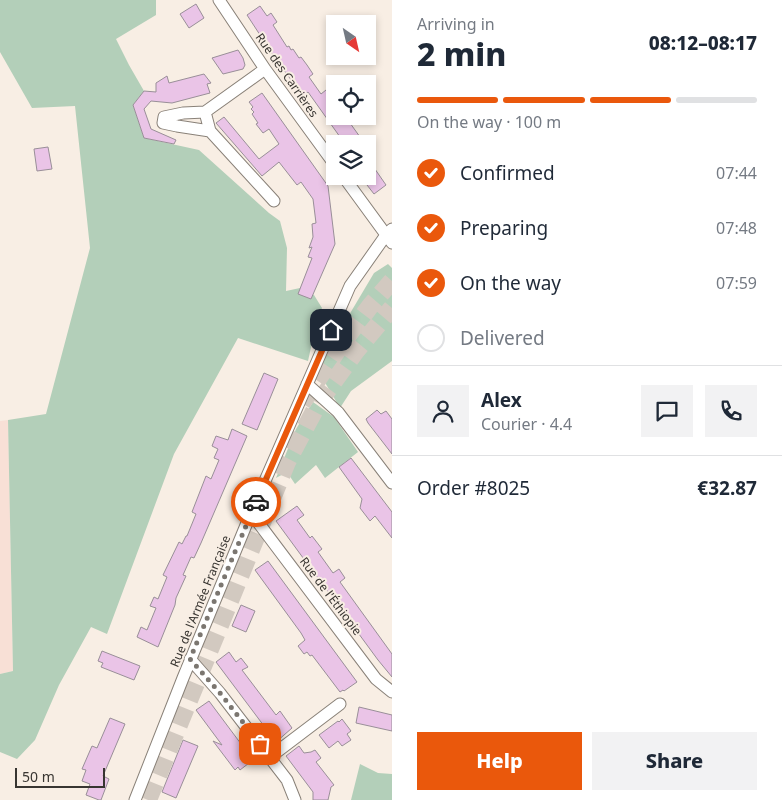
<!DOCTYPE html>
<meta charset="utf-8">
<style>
body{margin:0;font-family:"Noto Sans",sans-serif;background:#f2f2f3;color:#1f2937;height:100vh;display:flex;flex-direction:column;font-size:19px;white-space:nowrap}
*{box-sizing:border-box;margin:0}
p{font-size:16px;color:#747a83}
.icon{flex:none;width:28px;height:28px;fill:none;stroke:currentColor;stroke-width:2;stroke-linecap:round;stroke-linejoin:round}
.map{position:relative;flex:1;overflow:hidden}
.side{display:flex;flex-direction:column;background:#fff;width:390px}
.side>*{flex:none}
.needle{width:32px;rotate:146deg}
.controls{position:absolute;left:326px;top:15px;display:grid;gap:10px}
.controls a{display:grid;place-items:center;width:50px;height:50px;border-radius:0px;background:#fff;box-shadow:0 2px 8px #0003;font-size:25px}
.scale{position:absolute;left:15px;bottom:12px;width:90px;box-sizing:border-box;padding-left:5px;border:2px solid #383531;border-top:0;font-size:14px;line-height:18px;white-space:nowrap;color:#383531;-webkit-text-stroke:4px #f8eee4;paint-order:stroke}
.pin{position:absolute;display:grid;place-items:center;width:42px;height:42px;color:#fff;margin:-21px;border-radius:10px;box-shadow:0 2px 8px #0006}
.courier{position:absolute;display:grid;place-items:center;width:50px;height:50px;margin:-25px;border:4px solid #ea580c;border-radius:50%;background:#fff;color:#222;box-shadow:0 1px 6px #0007}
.headline em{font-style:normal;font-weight:800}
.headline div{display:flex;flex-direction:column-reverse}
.headline{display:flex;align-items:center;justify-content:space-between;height:85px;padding:0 25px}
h1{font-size:32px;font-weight:800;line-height:38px}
.bar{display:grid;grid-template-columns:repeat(4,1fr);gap:8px 5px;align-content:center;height:60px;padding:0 25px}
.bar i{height:6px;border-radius:4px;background:#e0e1e3}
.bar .current{background:#ea580c}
.bar p{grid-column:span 4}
.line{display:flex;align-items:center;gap:12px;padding:0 25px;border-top:1px solid #e0e1e3}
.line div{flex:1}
.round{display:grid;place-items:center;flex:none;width:52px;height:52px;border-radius:0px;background:#f2f2f3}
ol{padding:0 25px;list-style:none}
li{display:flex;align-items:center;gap:15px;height:55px}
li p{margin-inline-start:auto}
li .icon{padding:5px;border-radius:50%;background:#ea580c;color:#fff;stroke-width:4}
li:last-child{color:#747a83}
li i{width:28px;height:28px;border:2px solid #e0e1e3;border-radius:50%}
.button{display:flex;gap:10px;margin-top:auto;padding:10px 25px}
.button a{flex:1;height:58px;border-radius:0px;background:#ea580c;color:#fff;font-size:20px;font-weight:800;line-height:58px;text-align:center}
.button a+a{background:#f2f2f3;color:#1f2937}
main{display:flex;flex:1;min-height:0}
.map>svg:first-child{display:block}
</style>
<main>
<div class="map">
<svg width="392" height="800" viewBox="0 0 392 800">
<rect width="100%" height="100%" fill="#f8eee4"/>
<!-- industrial -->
<path fill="#f8e0d6" d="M8,420L13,671L0,674V421Z"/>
<!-- green -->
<path fill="#b3cfb9" d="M0,0H156V15L116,39L129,65L144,91L133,105L144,138L199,150L269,213L280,221L287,248L286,291L300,288L314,295L322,308L317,320L308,361L238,338L174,454L107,634L91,627L59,685L35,740L17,759L0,752V674L13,671L8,420L46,414L90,248L75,106L32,108L0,52Z
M388,264L392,268V361L351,391L340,408L317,369L374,273Z
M313,402L334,417L358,452L325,478L316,465L295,484L287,472L276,478L296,429Z
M360,764L378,773L392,774V800H351Z"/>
<!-- building -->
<path fill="#eac4e7" stroke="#998f98" d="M196,4L204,18L189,28L180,14Z
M260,6L267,16L271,13L277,22L273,25L287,47L289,46L291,50L293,49L299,58L301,57L307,65L313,74L309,77L321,94L326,90L335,102V116H345L365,144H345L308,92L303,96L275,58L247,15Z
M238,50L243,58L245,65L243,69L223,74L212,58Z
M204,74L211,83L207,84L210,93L172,103L151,101L144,109L151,129L176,140L174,144L144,138L133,105L144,91L156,92V83L167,76L169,83Z
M262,93L328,186L335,244L311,299L298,294L312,258L308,257L312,247L309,248L313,237L312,224L316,223L313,199L301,182L297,185L279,162L262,176L216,123L224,117L259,159L279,144L269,129L263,133L256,124L258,123L252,114L254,112L251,109L253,107L249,102Z
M48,147L52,169L37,171L34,149Z
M368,159L386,185L374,194L360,176H368Z
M264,373L278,379L257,430L242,424Z
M377,410L381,414L386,411L392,419V454L368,423L366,419Z
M232,429L247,436L201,543L194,558L191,557L183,575L186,576L176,598L175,605L158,647L137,637L141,627L147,630L156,608L150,606L154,597L158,599L167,577L163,575L179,542L182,544L186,536H187L196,514L192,512L206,476L211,479L219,460L214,458L218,449L212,446L216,436L228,440Z
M351,458L392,512V538L375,516L370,521L360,508L362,499L339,467Z
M297,506L304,515L297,520L310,538L312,536L322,549L318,552L333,573L339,569L345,578L340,582L392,654V677L378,660L276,521Z
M268,561L357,682L344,691L343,690L340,692L312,655L310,656L307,652L304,654L298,646L305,640L301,633L255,570Z
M241,605L255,611L246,632L232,626Z
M102,651L140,666L134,680L101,667L103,663L98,661Z
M229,652L236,662L241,658L248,667L242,670L276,715L280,711L292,728L276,742L216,662Z
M209,701L253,760L240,770L238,767L235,770L213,741L222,745L196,710Z
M359,707L392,715V731L356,723Z
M110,718L125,724L103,776L109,779L101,800H99L86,795L90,784L82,781L86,770L82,769L92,746L97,748Z
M342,719L351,731L347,734L351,740L342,746L338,741L329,748L319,735L338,721L339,722Z
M183,740L198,746L176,798L162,792Z
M299,746L304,753L311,752L315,750L321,758L316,762L334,785L331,787L328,800H313V792L286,756Z"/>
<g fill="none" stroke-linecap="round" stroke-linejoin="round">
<!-- highway-tunnel -->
<path stroke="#d2c9c0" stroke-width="18" stroke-dasharray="18 9" stroke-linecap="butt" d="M302,403L343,342L371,305L392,281
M148,800L287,462L319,402L356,351L392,308"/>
<!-- minor casing -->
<g stroke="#898178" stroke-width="13">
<path id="minor" d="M219,0L265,69L335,165
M265,69L205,112L210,131L274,201
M205,112L183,113L164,117L163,123L177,126L210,131
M343,176L392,243
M307,384L338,412L392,483
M251,513L376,679L392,692
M190,659L220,693L287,780L295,800
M270,757L340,704
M135,800L183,678L251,513L350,286L386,235L392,229"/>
</g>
<!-- minor -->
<use href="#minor" stroke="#fff" stroke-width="11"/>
</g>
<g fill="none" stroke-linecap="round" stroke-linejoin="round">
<!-- done -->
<path stroke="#7b7670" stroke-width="5" stroke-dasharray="0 9" d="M256,502L190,659L220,693L260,744"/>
<!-- route -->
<path stroke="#ea580c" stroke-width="6" d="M256,502L331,330"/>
</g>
<g text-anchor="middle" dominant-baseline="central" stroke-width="4" stroke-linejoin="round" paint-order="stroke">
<!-- street labels -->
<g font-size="12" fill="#383531" stroke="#f8eee4">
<text transform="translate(287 75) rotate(55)">Rue des Carrières</text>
<text transform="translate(331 596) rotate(53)">Rue de l'Éthiopie</text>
<text transform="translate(200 601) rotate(-68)">Rue de l'Armée Française</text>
</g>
</g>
</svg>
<div class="controls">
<a><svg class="needle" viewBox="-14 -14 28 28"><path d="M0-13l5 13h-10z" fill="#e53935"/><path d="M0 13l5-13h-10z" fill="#747a83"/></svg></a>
<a><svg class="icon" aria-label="locate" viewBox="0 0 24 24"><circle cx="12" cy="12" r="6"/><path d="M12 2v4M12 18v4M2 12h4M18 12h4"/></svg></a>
<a><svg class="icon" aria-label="layers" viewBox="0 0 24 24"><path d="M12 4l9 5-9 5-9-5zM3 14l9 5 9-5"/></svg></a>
</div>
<div class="scale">50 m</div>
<div class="pin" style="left:260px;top:744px;background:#ea580c"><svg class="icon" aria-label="bag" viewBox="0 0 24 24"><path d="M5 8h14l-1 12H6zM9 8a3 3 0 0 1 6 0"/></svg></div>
<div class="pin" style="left:331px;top:330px;background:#1f2937"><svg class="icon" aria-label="home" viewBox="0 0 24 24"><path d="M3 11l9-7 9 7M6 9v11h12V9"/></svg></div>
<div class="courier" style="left:256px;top:502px"><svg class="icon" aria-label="car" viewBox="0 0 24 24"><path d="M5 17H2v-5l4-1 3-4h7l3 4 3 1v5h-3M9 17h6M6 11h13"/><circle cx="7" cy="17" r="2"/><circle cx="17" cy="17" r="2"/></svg></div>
</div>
<section class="side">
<div class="headline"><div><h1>2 min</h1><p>Arriving in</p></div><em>08:12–08:17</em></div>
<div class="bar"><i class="current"></i><i class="current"></i><i class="current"></i><i></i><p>On the way · 100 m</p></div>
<ol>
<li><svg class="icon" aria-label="check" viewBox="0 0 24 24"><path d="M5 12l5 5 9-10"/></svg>Confirmed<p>07:44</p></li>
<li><svg class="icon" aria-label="check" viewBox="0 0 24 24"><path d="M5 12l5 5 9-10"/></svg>Preparing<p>07:48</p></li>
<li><svg class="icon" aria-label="check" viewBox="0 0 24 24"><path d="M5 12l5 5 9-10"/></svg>On the way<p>07:59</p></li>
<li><i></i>Delivered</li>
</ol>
<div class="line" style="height:90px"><a class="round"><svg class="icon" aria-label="person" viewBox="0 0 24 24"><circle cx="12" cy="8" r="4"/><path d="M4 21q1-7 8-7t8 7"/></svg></a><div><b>Alex</b><p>Courier · 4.4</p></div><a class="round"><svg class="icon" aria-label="chat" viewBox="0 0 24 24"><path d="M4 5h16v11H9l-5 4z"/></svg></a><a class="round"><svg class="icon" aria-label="phone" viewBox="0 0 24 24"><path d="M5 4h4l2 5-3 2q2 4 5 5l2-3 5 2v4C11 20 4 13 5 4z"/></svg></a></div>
<div class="line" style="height:65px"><div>Order #8025</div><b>€32.87</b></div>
<div class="button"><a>Help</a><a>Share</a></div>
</section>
</main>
